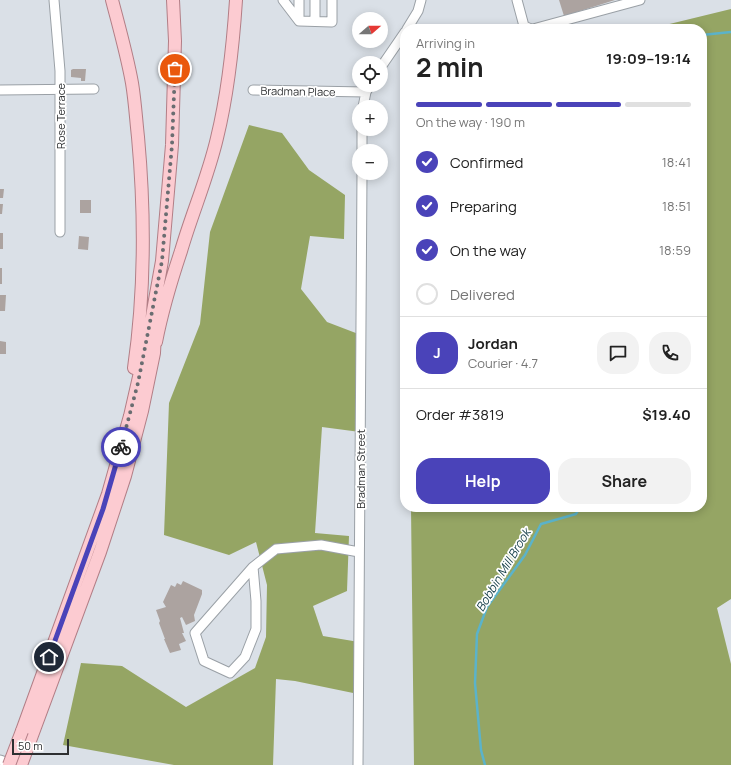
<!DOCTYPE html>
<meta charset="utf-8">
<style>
body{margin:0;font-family:Manrope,sans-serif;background:#f2f2f2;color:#222;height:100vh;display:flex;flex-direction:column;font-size:15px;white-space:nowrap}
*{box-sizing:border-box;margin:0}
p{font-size:13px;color:#767676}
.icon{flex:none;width:22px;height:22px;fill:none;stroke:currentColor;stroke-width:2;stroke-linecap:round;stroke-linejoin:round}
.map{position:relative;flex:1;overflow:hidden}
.side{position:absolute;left:400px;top:24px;width:307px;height:488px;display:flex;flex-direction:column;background:#fff;border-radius:16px;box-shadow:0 2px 10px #0003}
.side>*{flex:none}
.needle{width:26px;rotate:70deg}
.buttons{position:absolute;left:352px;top:12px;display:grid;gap:8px}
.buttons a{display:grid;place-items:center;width:36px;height:36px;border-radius:50%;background:#fff;box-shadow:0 2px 10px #0003;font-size:20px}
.scale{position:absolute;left:12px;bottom:10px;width:57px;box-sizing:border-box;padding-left:4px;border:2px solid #2d2f31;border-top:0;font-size:11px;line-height:14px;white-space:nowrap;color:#2d2f31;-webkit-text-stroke:3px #fff;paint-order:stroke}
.pin{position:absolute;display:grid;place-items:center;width:34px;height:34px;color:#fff;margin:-17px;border:2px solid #fff;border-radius:50%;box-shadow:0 1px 4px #0007}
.courier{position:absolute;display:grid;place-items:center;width:40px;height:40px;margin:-20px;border:3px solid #4a43b9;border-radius:50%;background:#fff;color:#222;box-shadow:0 1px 5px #0007}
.summary em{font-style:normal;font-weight:700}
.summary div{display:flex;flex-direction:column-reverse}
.summary{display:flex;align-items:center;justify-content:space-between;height:68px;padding:0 16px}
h1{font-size:26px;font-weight:700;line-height:30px}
.bar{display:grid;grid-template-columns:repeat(4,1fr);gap:6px 4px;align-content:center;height:48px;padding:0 16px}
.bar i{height:5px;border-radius:3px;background:#e0e0e0}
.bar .selected{background:#4a43b9}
.bar p{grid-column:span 4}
.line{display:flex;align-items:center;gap:10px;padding:0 16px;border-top:1px solid #e0e0e0}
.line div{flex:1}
.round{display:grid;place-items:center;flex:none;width:42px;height:42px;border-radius:16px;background:#f2f2f2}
ol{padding:0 16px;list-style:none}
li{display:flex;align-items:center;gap:12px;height:44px}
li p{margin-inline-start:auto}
li .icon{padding:4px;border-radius:50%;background:#4a43b9;color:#fff;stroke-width:4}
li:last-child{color:#767676}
li i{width:22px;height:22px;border:2px solid #e0e0e0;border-radius:50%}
.primary-button{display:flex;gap:8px;margin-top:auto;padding:8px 16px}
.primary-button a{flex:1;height:46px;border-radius:16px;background:#4a43b9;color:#fff;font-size:16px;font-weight:700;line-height:46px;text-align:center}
.primary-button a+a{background:#f2f2f2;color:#222}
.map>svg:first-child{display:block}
</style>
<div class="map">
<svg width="731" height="765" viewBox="0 0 731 765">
<rect width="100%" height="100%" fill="#dae0e7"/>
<!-- forest -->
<path fill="#95a564" d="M731,9V599L717,608L731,664V765H414L411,507H702V29H649Z
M249,125L282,133L309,170L345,195L344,239L310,236L301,289L327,322L361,335L360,432L322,427L315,533L349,536L347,591L313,606L323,636L359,642L358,694L295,681L276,679L273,765H174L63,745L81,663L122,666L186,707L255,668L266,637L267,585L256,542L229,555L164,535L169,403L200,324L210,232Z"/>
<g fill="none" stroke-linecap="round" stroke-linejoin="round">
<!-- stream -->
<path stroke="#5bb3ca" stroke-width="2.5" d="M702,35L731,32
M485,765L481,750L475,683L477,634L487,607L525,555L541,524L576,514L580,507"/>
</g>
<!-- building -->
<path fill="#aca3a0" d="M559,0H615L564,16Z
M73,69H86L85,81H81V78L71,77V70Z
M0,189H4L3,198H0Z
M80,200H91V213H80Z
M0,204H3L2,214H0Z
M0,233H3V249H0Z
M79,236L89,237L88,250L78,249Z
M0,268H2V284H0Z
M0,295H6L5,311H0Z
M0,341L6,342V354H0Z
M183,581L202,590V594L194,615L195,621L186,625L182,617L180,618L184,633H182L186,641L179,644L181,650L170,653L164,639H165L159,623L160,621L156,610L166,607L163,602L171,585L175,587L177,583L181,585Z"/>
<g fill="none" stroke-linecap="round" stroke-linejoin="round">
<!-- minor casing -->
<g stroke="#9aa0a6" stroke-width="11">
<path id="minor" d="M54,0L60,71V232
M283,0L299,21L332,22V0
M315,0V21
M517,0L524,26L531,29
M299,21V0
M407,29L418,11L421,0
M533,29L640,0
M381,67L405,32
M0,90L94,89
M253,90L366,92
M363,107L366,92L370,85
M362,151V129
M253,567L195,633L204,661L230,673L245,657L256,629V601L253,567L276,549L321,545L359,552
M0,760L15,765
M358,765L362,173"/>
</g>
<!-- major casing -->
<g stroke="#b27e86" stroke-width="14">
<path id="major" d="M112,0C119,27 127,55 132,83C135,101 136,119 138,137C145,214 145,292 134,368
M156,342C162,311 171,281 181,251C192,213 208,177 217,138C228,93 233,46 236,0
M22,731L108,494L130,416L149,333L162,261L172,145L175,41L173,0
M21,765L100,552L125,476L142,411L154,353L155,334"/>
</g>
<!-- minor -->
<use href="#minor" stroke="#fff" stroke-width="9"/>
<!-- major -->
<use href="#major" stroke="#fccbd1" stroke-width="12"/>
<!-- major-bridge casing -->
<g stroke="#b27e86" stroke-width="14" stroke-linecap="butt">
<path id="major-bridge" d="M9,765L22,731"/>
</g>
<!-- major-bridge -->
<use href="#major-bridge" stroke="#fccbd1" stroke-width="12"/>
</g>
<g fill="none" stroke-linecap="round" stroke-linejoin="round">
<!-- done -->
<path stroke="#6a6d71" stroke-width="4" stroke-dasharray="0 7.2" d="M121,447L138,383L162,261L172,145L175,69"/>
<!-- route -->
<path stroke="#4a43b9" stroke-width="5" d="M49,657L103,509L121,447"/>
</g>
<g text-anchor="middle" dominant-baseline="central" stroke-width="3.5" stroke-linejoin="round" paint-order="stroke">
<!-- street labels -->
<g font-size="11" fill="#2d2f31" stroke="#fff">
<text transform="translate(298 91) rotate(1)">Bradman Place</text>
<text transform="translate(60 116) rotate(-90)">Rose Terrace</text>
<text transform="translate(360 469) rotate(-90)">Bradman Street</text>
</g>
<!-- water labels -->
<g font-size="12" font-style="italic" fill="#103a44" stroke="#fff">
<text transform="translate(503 570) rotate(-59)">Bobbin Mill Brook</text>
</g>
</g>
</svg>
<div class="buttons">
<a><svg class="needle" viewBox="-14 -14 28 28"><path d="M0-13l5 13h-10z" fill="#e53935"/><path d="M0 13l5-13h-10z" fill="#767676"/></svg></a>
<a><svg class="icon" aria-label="locate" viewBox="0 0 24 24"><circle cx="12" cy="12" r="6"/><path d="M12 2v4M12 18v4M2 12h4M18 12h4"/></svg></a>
<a>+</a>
<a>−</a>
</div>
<div class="scale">50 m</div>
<div class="pin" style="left:175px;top:69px;background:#ea580c"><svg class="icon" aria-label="bag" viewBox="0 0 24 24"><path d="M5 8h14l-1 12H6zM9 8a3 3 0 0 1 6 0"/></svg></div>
<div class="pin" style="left:49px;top:657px;background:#1f2937"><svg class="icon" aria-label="home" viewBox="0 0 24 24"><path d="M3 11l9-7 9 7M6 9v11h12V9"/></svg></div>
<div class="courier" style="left:121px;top:447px"><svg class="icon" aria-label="bike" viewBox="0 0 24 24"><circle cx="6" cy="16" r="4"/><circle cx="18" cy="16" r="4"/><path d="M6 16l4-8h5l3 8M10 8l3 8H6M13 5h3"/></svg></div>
<section class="side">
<div class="summary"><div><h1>2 min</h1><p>Arriving in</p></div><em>19:09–19:14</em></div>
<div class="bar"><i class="selected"></i><i class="selected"></i><i class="selected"></i><i></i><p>On the way · 190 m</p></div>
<ol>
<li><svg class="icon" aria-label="check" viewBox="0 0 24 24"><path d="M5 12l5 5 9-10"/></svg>Confirmed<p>18:41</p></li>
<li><svg class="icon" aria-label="check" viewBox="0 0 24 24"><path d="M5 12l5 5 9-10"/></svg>Preparing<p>18:51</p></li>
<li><svg class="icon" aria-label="check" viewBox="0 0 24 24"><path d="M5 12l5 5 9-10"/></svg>On the way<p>18:59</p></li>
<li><i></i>Delivered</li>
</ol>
<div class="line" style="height:72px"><b class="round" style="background:#4a43b9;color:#fff">J</b><div><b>Jordan</b><p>Courier · 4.7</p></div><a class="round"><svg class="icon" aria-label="chat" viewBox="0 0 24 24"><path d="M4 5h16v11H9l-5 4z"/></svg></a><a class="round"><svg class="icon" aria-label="phone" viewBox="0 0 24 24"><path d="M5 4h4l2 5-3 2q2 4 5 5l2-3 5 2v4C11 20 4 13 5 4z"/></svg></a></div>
<div class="line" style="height:52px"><div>Order #3819</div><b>$19.40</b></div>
<div class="primary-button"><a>Help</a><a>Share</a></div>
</section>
</div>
